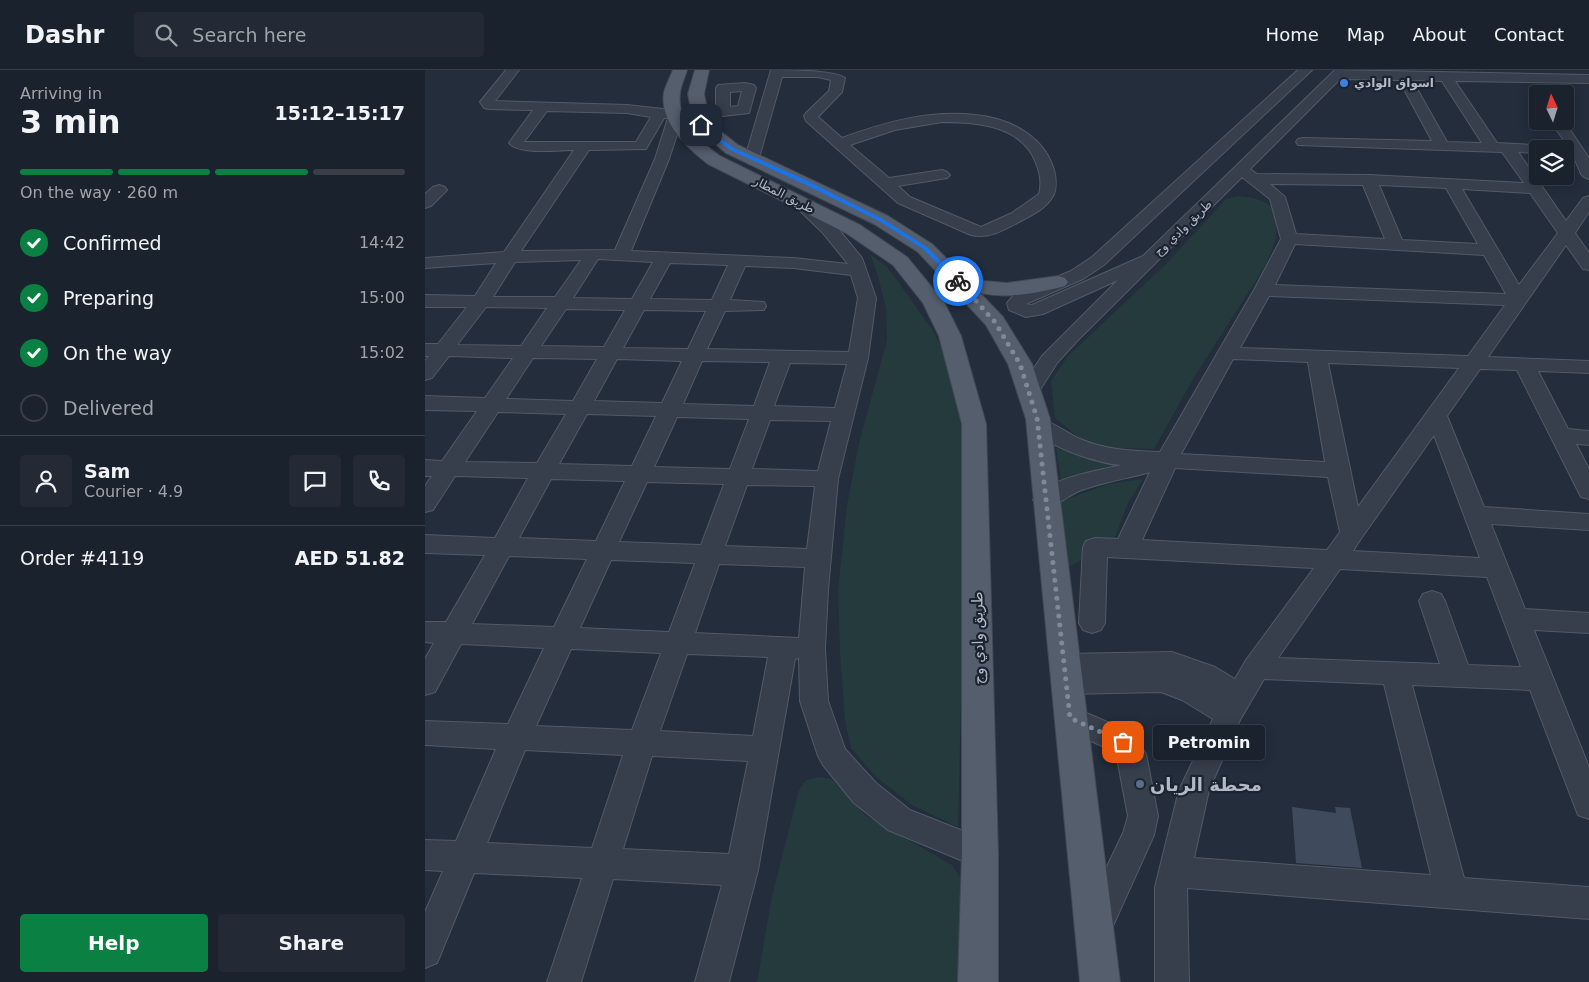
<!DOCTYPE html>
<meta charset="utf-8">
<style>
body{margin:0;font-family:"DejaVu Sans","Noto Sans Arabic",sans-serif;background:#232a35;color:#f1f3f6;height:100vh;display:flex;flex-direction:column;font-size:19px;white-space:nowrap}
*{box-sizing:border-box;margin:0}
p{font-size:16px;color:#9fa4aa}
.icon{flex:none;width:28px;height:28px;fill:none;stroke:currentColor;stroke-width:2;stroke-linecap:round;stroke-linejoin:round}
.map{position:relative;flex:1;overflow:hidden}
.side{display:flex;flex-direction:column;background:#1a222d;width:425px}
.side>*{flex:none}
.needle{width:32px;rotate:356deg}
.tools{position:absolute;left:1104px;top:15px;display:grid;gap:10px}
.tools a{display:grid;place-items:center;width:45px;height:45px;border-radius:5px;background:#1a222d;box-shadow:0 2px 12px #0003,0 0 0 1px #383f49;font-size:25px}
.pin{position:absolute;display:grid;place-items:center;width:42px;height:42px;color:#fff;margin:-21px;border-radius:10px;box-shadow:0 2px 8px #0006}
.courier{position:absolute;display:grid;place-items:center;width:50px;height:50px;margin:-25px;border:4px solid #1a73e8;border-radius:50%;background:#fff;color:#222;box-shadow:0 1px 6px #0007}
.bubble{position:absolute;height:35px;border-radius:5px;background:#1a222d;box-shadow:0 2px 12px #0003,0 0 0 1px #383f49;font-size:16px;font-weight:800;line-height:35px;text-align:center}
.summary em{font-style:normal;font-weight:800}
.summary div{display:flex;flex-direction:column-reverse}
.summary{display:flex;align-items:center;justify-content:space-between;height:85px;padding:0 20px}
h1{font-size:32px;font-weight:800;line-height:38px}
.bar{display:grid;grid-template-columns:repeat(4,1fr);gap:8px 5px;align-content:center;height:60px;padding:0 20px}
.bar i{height:6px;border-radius:4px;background:#383f49}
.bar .active{background:#0b8043}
.bar p{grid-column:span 4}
.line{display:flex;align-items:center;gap:12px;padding:0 20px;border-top:1px solid #383f49}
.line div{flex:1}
.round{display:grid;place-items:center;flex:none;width:52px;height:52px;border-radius:5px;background:#232a35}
ol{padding:0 20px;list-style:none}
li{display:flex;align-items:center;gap:15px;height:55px}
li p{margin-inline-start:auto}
li .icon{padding:5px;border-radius:50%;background:#0b8043;color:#fff;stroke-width:4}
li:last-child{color:#9fa4aa}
li i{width:28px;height:28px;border:2px solid #383f49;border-radius:50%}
.action{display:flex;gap:10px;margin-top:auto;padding:10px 20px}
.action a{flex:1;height:58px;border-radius:5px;background:#0b8043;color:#fff;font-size:20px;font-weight:800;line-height:58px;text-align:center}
.action a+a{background:#232a35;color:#f1f3f6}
header{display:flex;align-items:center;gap:30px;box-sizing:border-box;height:70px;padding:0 25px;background:#1a222d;border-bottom:1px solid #383f49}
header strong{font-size:24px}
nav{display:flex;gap:28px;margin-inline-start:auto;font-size:18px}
.search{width:350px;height:45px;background:#232a35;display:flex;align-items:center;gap:12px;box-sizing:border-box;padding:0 18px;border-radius:5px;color:#9fa4aa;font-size:19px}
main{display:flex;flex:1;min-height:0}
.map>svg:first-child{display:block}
</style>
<header>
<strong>Dashr</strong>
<div class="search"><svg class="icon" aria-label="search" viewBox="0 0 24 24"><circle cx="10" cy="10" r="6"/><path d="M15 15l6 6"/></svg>Search here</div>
<nav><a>Home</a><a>Map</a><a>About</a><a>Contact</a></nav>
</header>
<main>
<section class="side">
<div class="summary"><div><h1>3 min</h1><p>Arriving in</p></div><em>15:12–15:17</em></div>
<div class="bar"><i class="active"></i><i class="active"></i><i class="active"></i><i></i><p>On the way · 260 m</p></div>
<ol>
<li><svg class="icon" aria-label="check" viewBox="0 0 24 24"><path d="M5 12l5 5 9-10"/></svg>Confirmed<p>14:42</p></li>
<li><svg class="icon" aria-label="check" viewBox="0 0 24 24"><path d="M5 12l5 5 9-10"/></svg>Preparing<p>15:00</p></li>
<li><svg class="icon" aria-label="check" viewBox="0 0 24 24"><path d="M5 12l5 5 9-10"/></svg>On the way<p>15:02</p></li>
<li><i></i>Delivered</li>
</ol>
<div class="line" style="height:90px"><a class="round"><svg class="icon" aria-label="person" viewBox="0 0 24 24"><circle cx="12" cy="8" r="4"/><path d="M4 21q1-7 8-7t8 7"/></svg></a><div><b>Sam</b><p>Courier · 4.9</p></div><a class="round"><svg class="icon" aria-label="chat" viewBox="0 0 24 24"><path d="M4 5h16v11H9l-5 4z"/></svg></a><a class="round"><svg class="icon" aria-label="phone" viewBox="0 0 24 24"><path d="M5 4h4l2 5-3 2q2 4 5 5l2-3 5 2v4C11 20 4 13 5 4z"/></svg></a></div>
<div class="line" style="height:65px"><div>Order #4119</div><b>AED 51.82</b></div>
<div class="action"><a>Help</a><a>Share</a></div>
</section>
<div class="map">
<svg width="1164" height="912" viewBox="0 0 1164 912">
<rect width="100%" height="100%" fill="#232d3c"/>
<!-- green -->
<path fill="#253a3d" d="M813,126C828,127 840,130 852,141L851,168L841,195L768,309L729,379L692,378L658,371L630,348L626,311L643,286L742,193L801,129Z
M445,184L462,197L472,210L508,261L521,284L538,344L540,468L533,757L487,735L450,706L426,678L420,650L415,582L413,521L422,435L434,373L462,270L461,238L453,206Z
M631,378L710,397L636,411Z
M718,409L702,435L688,473L640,499L635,432L683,414Z
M394,707L407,709L441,746L527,795L537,810L541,912H332L347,826L374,720L381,710Z"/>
<!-- building -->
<path fill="#3f4b5c" d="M867,737L911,743L910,737L925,738L937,798L871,793Z"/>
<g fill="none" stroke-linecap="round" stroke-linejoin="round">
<!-- minor casing -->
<g stroke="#525a67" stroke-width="2">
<path id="minor" d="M81,0H94L70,31L202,35L256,41L258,46L244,89L206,181L368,188L423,194L398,163L371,137L369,134L371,131H383L410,155L437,188L451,228L443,288L413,409L403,520L400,578L403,631L420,679L451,713L485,740L566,772L571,783L566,794L555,798L463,760L429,733L398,695L393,686L375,631L374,588L370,589L333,800L304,912H270L297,815L188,809L156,912H122L157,808L49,803L12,893L0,898V842L18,801L0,800V770L31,771L71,679L0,675V651L83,654L119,578L36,574L10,622L0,625V589L9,573L0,572V552H21L60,485L0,483V465L70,468L103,408L30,406L8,440L0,442V416L7,406H0V390L17,391L52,341L0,340V326L60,328L88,288L24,286L7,308L0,310V291L4,286H0V274H13L42,237H0V225L50,226L71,193L0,198V188L79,182L149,80C134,80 93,85 84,73L108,40L64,39L59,38L55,32ZM122,41L202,43L226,47L211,72H99ZM239,48H243L230,89L190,180L96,181L164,80L221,79ZM173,189L228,192L207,229L148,228ZM156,190L130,227H68L90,192ZM245,193L303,195L287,230L225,229ZM320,196L368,198L426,205L433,228L424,282L282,279L300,241L339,240L341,236L339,232L305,230ZM61,237L122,238L96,276L32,275ZM141,239L200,240L179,277L116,276ZM219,240L281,241L263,279L198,278ZM108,288L172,289L148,331L81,329ZM192,289L257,291L237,333L169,331ZM277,291L345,292L329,336L258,334ZM365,293L422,294L410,338L349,336ZM73,342L141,344L112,393L40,392ZM162,344L231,346L207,396L134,394ZM252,347L324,349L305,399L229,397ZM345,350L406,351L393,401L327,399ZM126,409L200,411L171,471L94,468ZM222,412L299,414L276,475L194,472ZM322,415L390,416L382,479L300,476ZM84,486L162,489L129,557L47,554ZM186,490L270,493L244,562L155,558ZM294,494L380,497L374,568L270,563ZM146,579L236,583L207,660L111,656ZM262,584L343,587L328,666L235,661ZM100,680L198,685L167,778L62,773ZM227,686L323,691L304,784L198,779Z
M346,0C363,0 409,0 420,8L417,22L393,47L417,68C460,52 504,40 550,45C585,48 622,67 630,104C631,111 632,119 628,126C621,139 605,146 592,153C577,161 563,169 546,165L473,133L381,51L379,46L381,43L404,21L406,10L393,7H357L334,88L332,91H322L320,88ZM517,52C551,52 597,55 611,93C615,103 617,113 614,124L587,143L556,157L485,127L473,116L522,108L525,105L522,102L517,100L464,108L425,75L470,60Z
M873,0H887L679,195L658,209L601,234L607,235L718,186L910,0L1164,5V13L1030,11L1072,73L1130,76L1132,79H1112V83L1093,82L1141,151L1158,128L1164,126V142L1150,163L1164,183V200L1158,199L1141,175L1063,287L1164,291V303L1113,301L1143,359L1164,361V375L1151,374L1164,399V429L1156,427L1153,421L1092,300L1055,299L1022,346L1059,437L1164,444V460L1066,454L1100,539L1164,543V563L1109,560L1164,697V749L1153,745L1105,620L987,615L1039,808L1164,817V849L762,818L764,912H730V817L754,720L788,649L757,630L736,622L641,624L631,621L627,613L633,604L629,603L625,595L629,587L639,584L747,582L790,597L810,609L821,590L889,498L682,487L680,553L676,560L667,563L658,560L654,553L658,477L661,471L670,468L693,469L725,402C705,408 668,414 650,423C637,430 627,440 612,436L608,430C621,408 673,401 696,395C673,394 615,374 602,355L605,350C622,346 639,362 655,369C681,380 706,381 735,382L829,220L856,169L845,129L817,107L652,271L632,293L611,326L604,327L597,326L594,321L617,286L693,210L618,244L601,247L584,240L582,233L590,224L646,201L667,187ZM915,9L974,10L1007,71L878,68L873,69L871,72L873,75L1077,82L1099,113L944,105L832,104L825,99ZM987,10L1017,11L1057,73L1022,72ZM845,114L938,115L960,169L871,164L860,127ZM954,115L1021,118L1053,174L977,170ZM1037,119L1105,123L1133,163L1094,215ZM870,174L1059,185L1081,224L850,215ZM844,226L1080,235L1043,286L815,278ZM808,289L883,292L900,392L756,384ZM903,293L1034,298L933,437ZM1009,365L1055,488L928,481L935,470ZM750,398L903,407L915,462L902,480L717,470ZM915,499L1062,507L1096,597L1043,595L1020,531L1016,524L1007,521L998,524L994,531L1015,594L853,588ZM839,609L959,614L1006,805L769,788L784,720L815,650Z
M320,13L329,15L331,18L324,43L298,46L293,45L291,42V18L293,15ZM317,21L313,36L305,37V22Z
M1125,51H1139L1164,88V109L1159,107L1156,104L1146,80Z
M14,115L20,117L22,120L6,136L0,138V124L8,117Z
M645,636L708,663L721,684L733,746L729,765L683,867L671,872L659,867L654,855L698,763L703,746L692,688L688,681L635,657L631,648L635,639Z"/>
</g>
<!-- major casing -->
<g stroke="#404855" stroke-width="2">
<path id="major" d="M248,0H262C260,7 256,15 255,23C251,50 275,72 295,86L435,155L482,187L519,232L536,266L561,354L573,783V912H533L537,783V354L514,266L498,233L468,195L421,163L283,94C262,78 234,52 239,22C241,15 245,7 248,0Z
M270,0H284L279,24L285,53L313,75L463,146L507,174L537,204L559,211L582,213L633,206L640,208L643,212L640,216C612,223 584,229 555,223L578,247L607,294L625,349L695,912H655L601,349L583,294L561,255L493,182L449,154L301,83L271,58L269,55L263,24Z"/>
</g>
<!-- minor -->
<use href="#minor" fill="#373f4d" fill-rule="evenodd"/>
<!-- major -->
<use href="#major" fill="#555e6d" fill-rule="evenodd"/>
</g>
<!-- route -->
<path fill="#1a73e8" d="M276,54L309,78L381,110L458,149L502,177L536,211L531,212L498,179L454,151L377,113L305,80L275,56Z"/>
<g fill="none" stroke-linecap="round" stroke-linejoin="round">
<!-- done -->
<path stroke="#808997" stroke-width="5" stroke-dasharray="0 9" d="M533,211L570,252L595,294L612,348L645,648L698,672"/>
</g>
<!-- markers -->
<circle fill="#3f7fe0" stroke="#1c2431" stroke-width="2" cx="919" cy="13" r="5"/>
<circle fill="#5c6f8a" stroke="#1c2431" stroke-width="2" cx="715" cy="714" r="5"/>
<g text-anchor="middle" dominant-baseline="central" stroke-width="4.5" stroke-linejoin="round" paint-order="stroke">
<!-- far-poi labels -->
<g font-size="12" font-weight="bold" fill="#b2bac8" stroke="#1c2431" text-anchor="start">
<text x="929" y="13">اسواق الوادي</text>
</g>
<!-- far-street labels -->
<g font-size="12" fill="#b2bac8" stroke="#1c2431">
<text transform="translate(359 125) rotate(27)">طريق المطار</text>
<text transform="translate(758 158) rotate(-44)">طريق وادي وج</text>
</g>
<!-- street labels -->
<g font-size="15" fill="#b2bac8" stroke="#1c2431">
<text transform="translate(553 568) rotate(-91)">طريق وادي وج</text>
</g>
<!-- near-poi labels -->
<g font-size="18" font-weight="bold" fill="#b2bac8" stroke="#1c2431" text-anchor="start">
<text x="725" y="714">محطة الريان</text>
</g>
</g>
</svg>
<div class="tools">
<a><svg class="needle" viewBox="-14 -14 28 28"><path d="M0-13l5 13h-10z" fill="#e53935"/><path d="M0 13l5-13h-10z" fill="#9fa4aa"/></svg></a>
<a><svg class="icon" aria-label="layers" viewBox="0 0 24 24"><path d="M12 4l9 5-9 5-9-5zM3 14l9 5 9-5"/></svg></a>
</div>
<div class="pin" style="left:698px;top:672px;background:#ea580c"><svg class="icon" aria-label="bag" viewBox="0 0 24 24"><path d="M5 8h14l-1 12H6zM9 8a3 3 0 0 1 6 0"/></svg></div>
<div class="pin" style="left:276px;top:55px;background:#1f2937"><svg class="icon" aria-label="home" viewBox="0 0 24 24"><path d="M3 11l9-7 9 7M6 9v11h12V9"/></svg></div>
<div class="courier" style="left:533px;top:211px"><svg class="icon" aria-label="bike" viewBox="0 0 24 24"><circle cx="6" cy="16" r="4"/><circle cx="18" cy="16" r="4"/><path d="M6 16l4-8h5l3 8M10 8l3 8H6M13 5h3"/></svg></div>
<div class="bubble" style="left:728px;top:655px;width:112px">Petromin</div>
</div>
</main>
